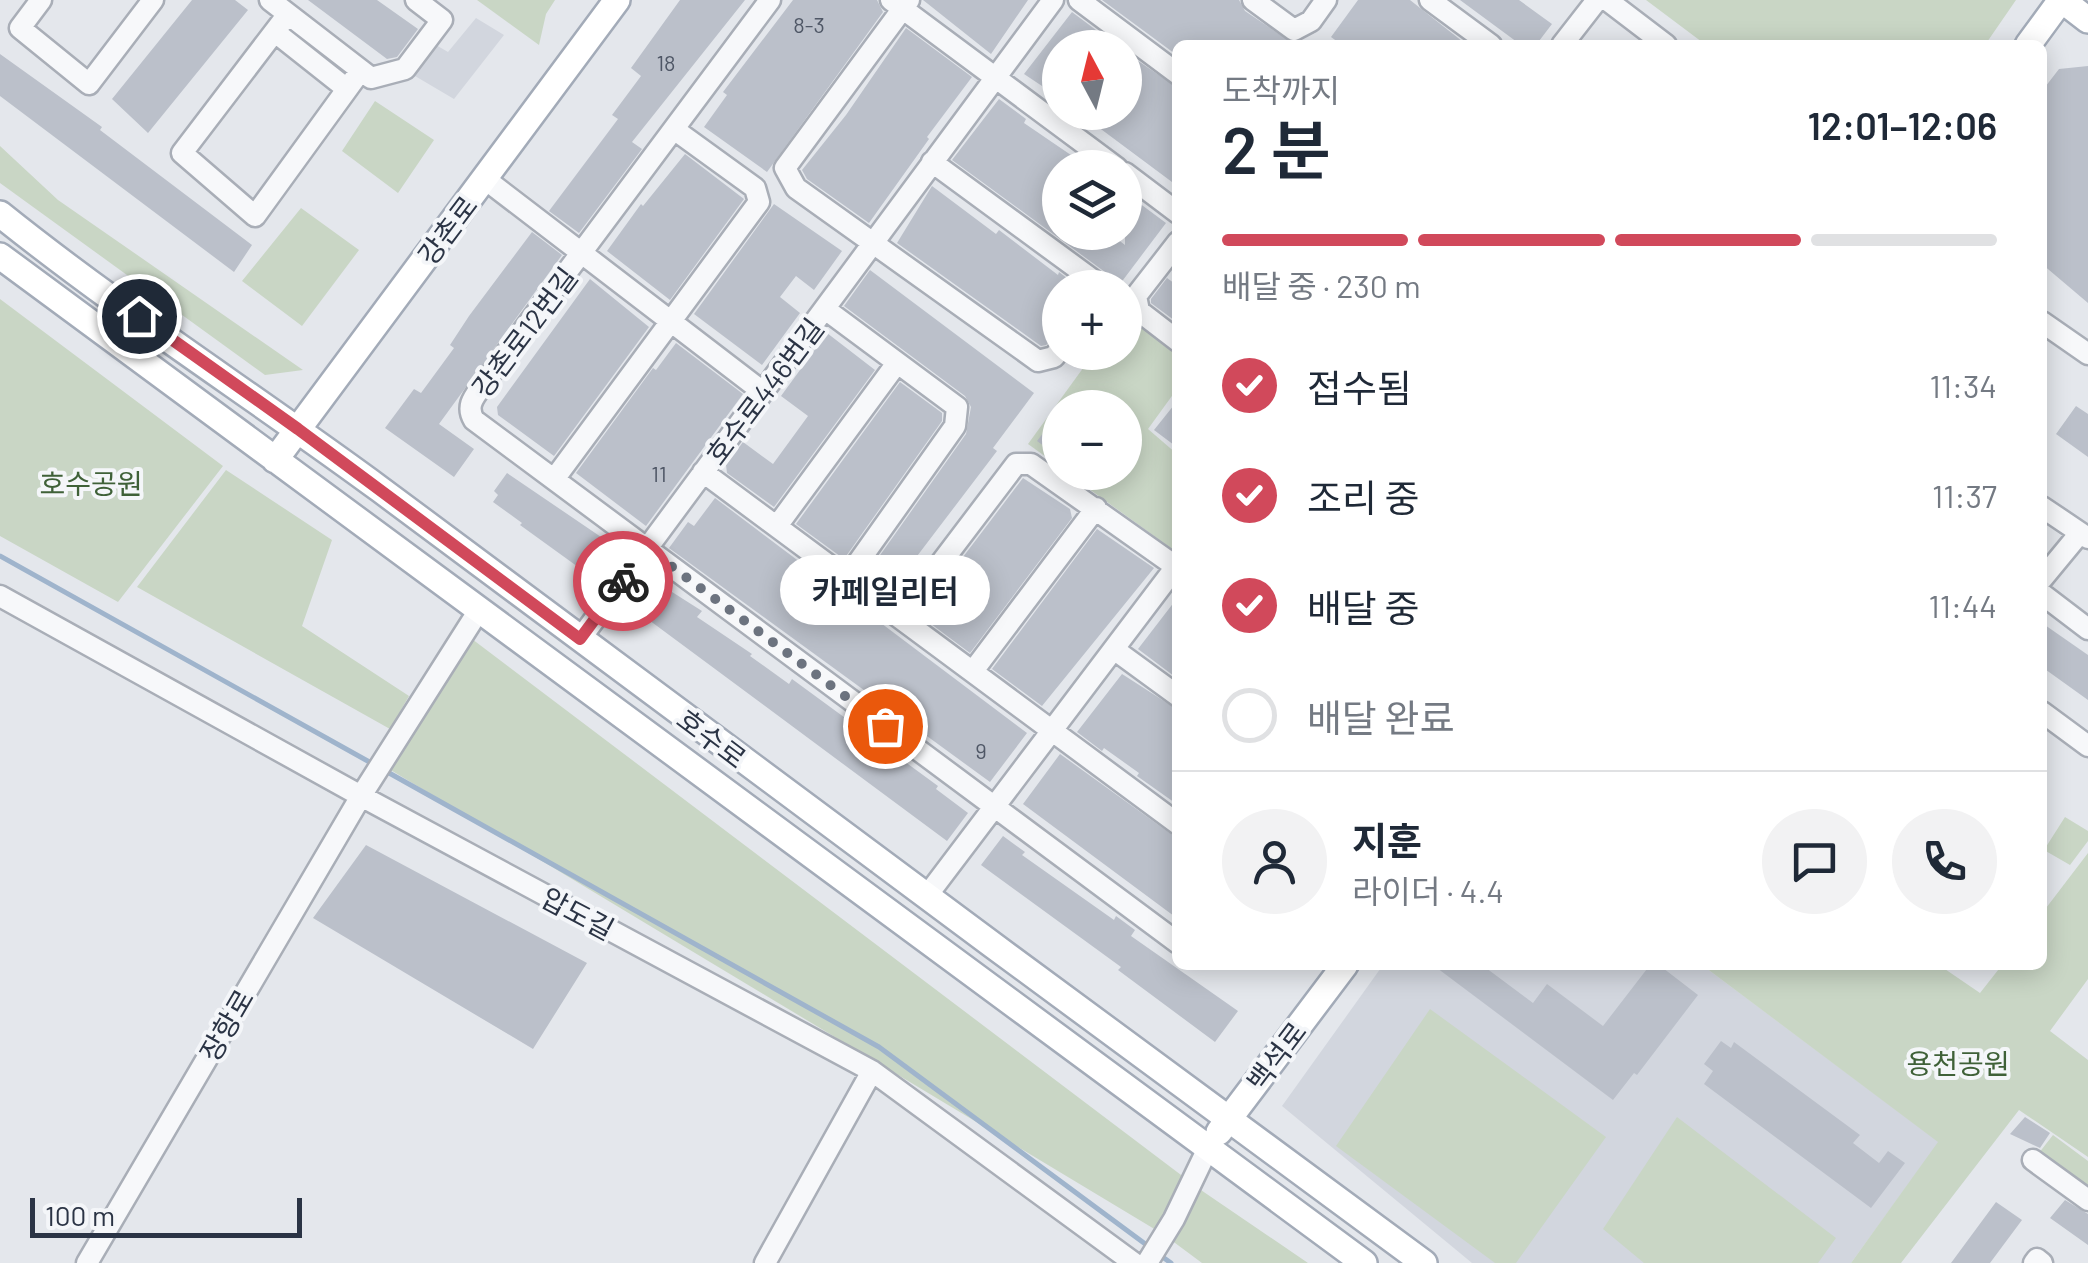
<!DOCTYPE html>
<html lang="ko">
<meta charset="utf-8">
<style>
body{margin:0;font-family:Barlow,"Noto Sans KR",sans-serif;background:#f2f2f3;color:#1f2937;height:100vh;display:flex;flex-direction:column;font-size:38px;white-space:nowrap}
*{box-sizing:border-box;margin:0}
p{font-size:32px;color:#747a83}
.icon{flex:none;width:55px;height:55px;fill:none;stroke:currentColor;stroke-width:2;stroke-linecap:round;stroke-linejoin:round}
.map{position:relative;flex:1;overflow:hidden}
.drawer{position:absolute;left:1172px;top:40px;width:875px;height:930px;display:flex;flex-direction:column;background:#fff;border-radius:15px;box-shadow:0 5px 25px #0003}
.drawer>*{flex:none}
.needle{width:65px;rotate:353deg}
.tools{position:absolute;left:1042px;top:30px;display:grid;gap:20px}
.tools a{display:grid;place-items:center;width:100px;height:100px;border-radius:50%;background:#fff;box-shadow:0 5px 25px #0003;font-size:50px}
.scale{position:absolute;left:30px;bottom:25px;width:272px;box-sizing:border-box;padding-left:10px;border:5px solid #2b3445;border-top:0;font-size:28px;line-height:35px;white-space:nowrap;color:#2b3445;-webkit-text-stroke:8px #f4f6f9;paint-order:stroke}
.pin{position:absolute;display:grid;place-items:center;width:85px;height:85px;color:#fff;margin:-42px;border:5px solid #fff;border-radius:50%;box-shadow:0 2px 10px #0007}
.courier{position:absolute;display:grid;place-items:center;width:100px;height:100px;margin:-50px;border:8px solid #d1495b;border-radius:50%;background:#fff;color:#222;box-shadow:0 2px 12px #0007}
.bubble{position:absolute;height:70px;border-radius:35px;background:#fff;box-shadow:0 5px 25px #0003;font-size:32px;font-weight:600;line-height:70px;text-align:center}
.summary em{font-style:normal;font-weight:600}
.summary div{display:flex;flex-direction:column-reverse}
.summary{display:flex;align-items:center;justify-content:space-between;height:170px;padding:0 50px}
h1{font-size:65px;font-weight:600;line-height:75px}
.bar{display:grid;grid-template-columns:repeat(4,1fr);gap:15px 10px;align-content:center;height:120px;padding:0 50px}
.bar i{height:12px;border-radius:8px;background:#e0e1e3}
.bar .current{background:#d1495b}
.bar p{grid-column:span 4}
.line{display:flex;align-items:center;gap:25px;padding:0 50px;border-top:2px solid #e0e1e3}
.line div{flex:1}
.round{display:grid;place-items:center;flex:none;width:105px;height:105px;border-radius:52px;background:#f2f2f3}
ol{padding:0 50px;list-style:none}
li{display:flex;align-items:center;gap:30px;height:110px}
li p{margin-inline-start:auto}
li .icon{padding:10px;border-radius:50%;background:#d1495b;color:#fff;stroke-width:4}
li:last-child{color:#747a83}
li i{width:55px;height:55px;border:5px solid #e0e1e3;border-radius:50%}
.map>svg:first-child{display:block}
</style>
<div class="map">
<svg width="2088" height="1263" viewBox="0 0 2088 1263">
<rect width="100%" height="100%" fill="#e4e7ec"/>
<!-- built -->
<path fill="#d2d6de" d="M476,18L504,35L454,99L415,76L436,45L448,52Z
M1383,965H1702L1939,1142L1851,1263H1472L1282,1106Z"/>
<!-- green -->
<path fill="#c9d6c5" d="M477,0H555L546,14L539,45Z
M1646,0H2016L1985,45H1706Z
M375,101L434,140L398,193L342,151Z
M0,146L58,200L303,370L265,375L0,183Z
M301,208L359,250L302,326L242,281Z
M0,299L223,466L118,602L0,536Z
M1125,315L1177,354V389L1148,429L1177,454V545L1172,549L1067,473L1125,472V408H1060V467L1028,444L1094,353L1125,352Z
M226,470L332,540L302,626L409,696L390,729L137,587Z
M472,639L1189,1181L1161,1233L384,766Z
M2065,817L2088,831V841L2070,865L2044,850Z
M2088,853V979L2050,1031L2088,1060V1157L2019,1110L1901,1263H1851L1938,1142L1702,965H1939L1980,993L2002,965H2042L2043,912Z
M1430,1009L1606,1137L1516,1263H1495L1336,1146Z
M1677,1117L1836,1238L1818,1263H1644L1603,1229Z
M2053,1135L2088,1161V1196L2035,1158Z
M1195,1186L1308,1263H1202L1167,1237Z"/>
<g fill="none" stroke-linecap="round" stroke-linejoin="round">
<!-- stream -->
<path stroke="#9fb4cc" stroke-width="5" d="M0,556L373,764
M382,769L879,1047L1148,1246
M1157,1253L1171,1263"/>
</g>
<!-- building -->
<path fill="#bbc0ca" d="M192,0H235L248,10L148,133L112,99Z
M308,0H377L418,29L397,57L387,59Z
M680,0H745L632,142L642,149L579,233L549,211L618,119L612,115L641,76L631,68Z
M793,0H877L883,12L767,172L704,127L727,95L723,92Z
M923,0H1028L991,54Z
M1102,0H1239L1245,11L1295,45H1178V56Z
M1358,0H1410L1467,45H1342L1331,37Z
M1460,0H1519L1552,24L1536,45H1521Z
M1072,12L1120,48H1060V98L1024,74Z
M906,28L972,77L927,137L929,139L869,223L807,179L802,170L846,115Z
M1125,52L1178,88V175L1172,182L1078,112H1125Z
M0,54L102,127L100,130L252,245L234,272L0,96Z
M2088,66V303L2042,264V91L2059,69Z
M999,99L1026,119L1024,123L1090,168H1060V232H1108L1125,245V206L1131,197L1166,223L1117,288H1110V279L1105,272L952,160Z
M685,154L744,199L670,300L607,251L641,204L643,206Z
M932,186L996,234L999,230L1058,275L1059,272L1080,288H1060V328L1057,336L1046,345L1041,346L897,243Z
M774,204L842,251L814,290L796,276L780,297L800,313L762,365L694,314Z
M532,232L562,255L439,424L474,449L454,477L385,428L414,389L421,393L454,348L450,345L469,316Z
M870,270L1034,393L993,448L997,451L889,593L866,575L966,434L971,407L965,396L844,306Z
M1167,278L1178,286V323L1151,303V299Z
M590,279L649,327L554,456L498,415L497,407Z
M827,333L875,370L774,507L727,473L726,465L743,442L773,464L808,416L781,396Z
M676,343L743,394L646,526L576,473L653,368L656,370Z
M900,382L942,413V421L844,559L796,524Z
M1178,400V448L1154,430Z
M2076,406L2088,414V457L2056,434Z
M1060,411V458L1037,441Z
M507,473L626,554L603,585L520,525L522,523L493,502L498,495L494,491Z
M1023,478L1070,509L1072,518L970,653L919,615Z
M715,498L1027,733L990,782L669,548L688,522L694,526Z
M1097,529L1154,568L1042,706L992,669Z
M650,578L702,611L697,617L752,654L750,656L789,684L792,679L938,786L936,789L968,813L947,841L630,606Z
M1178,597V679L1138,649Z
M2042,623L2088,655V700L2042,667Z
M1122,674L1178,710V805L1137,776L1139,773L1104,748L1102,751L1077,732Z
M1060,754L1178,839V919L1023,804Z
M1003,836L1025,852L1022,855L1114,920L1116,916L1135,930L1131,936L1238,1011L1215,1042L1118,970L1121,967L981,865Z
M366,845L587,963L533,1049L313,918Z
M1433,965H1482L1533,1003L1547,984L1603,1026L1650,965H1659L1698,995L1637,1075L1634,1073L1613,1100Z
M1721,1041L1731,1048L1734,1042L1860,1135L1853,1143L1879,1163L1888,1151L1905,1163L1871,1208L1704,1084L1713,1071L1704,1064Z
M2025,1117L2050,1133L2040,1148L2010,1134Z
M2065,1200L2088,1214V1245L2050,1218Z
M1996,1202L2022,1220L1990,1263H1951Z"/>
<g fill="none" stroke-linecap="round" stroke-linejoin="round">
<!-- minor casing -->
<g stroke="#a9aeb7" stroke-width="25">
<path id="minor" d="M41,0L20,28L89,84L153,0
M270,0L371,78L405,69L442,20L416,0
M770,0L484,383C475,396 465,405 474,420L1178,943
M891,0L1117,168
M909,0L785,168L796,188L1038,361L1054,357L1060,349
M1079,0L1178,74
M1253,0L1294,30L1311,21L1326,0
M1430,0L1491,45
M1607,0L1666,45
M288,14L182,153L255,216L361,70
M275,32L347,89
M1562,45L1597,0
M932,162L1097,283L1096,288
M1125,173L1178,213
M485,179L763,392
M1178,242L1136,296L1139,311L1178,341
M825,309L957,407L955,426L847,578
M2042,322L2088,354
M703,472L1178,824
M555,478L759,202L755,188L675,130
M2042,507L2088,538
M777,526L897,363
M2042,579L2080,533
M2042,594L2088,629
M0,596L361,796L872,1071L1134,1263
M900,617L1016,464H1031L1178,568
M580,639L1053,0
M1115,650L1178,696
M973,671L1096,508
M2042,712L2088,746
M926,897L1178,564
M2033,1160L2088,1200
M87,1263L361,796L479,610
M765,1263L872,1071
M1147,1263L1174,1219L1208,1148
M2034,1263L2037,1259L2042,1263"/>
</g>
<!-- major casing -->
<g stroke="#a3abb8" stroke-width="30">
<path id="major" d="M2062,0L2088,20
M2028,45L2061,0
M0,214C122,312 255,397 381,490C728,749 1075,1007 1424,1263
M0,256L1364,1263
M275,460L617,0
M1219,1132L1345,965"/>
</g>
<!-- minor -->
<use href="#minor" stroke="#f7f8fa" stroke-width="20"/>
<!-- major -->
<use href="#major" stroke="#fff" stroke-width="25"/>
</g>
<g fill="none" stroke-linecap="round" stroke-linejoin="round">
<!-- done -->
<path stroke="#6c737f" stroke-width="10" stroke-dasharray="0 18" d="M623,581L647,548L885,726"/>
<!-- route -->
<path stroke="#d1495b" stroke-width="12" d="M139,316L298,429L580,639L623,581"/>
</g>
<g text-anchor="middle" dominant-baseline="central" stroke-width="8" stroke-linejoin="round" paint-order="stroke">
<!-- number labels -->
<g font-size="22" fill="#4f5766">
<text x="809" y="24">8-3</text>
<text x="666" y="62">18</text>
<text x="659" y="473">11</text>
<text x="981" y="750">9</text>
</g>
<!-- street labels -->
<g font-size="28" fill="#2b3445" stroke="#f4f6f9">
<text transform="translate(447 230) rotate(-53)">강촌로</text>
<text transform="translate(524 332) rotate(-53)">강촌로12번길</text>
<text transform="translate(764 391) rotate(-53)">호수로446번길</text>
<text transform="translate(712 738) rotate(37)">호수로</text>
<text transform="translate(578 913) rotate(28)">압도길</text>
<text transform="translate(226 1025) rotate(-60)">장항로</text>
<text transform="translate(1276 1056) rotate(-53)">백석로</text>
</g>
<!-- park labels -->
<g font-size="28" fill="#3f6138" stroke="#f4f6f9">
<text x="91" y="483">호수공원</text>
<text x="1958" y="1063">용천공원</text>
</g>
</g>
</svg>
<div class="tools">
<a><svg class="needle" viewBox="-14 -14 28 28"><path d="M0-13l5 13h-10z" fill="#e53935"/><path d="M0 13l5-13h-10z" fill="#747a83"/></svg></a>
<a><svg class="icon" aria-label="layers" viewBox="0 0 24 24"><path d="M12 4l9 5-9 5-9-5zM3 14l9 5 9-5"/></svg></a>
<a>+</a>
<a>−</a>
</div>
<div class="scale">100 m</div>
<div class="pin" style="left:885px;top:726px;background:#ea580c"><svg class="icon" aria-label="bag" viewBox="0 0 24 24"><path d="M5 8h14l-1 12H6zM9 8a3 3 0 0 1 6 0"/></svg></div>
<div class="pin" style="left:139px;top:316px;background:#1f2937"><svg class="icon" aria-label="home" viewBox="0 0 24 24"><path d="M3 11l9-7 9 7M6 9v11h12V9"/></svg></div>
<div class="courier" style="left:623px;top:581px"><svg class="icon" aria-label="bike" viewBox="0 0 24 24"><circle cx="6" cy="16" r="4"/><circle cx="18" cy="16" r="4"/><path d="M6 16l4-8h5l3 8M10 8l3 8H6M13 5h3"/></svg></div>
<div class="bubble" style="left:780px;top:555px;width:210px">카페일리터</div>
<section class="drawer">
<div class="summary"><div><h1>2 분</h1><p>도착까지</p></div><em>12:01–12:06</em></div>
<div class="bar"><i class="current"></i><i class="current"></i><i class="current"></i><i></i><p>배달 중 · 230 m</p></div>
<ol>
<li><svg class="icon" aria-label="check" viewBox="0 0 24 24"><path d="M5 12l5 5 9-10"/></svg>접수됨<p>11:34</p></li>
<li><svg class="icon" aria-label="check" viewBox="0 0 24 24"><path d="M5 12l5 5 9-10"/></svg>조리 중<p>11:37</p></li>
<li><svg class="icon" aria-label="check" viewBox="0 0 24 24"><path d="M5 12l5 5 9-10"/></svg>배달 중<p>11:44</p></li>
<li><i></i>배달 완료</li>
</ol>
<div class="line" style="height:180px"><a class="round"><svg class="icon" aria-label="person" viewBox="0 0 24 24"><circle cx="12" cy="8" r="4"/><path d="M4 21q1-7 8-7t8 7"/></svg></a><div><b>지훈</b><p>라이더 · 4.4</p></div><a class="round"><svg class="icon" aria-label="chat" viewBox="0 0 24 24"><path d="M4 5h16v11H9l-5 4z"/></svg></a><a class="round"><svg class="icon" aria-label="phone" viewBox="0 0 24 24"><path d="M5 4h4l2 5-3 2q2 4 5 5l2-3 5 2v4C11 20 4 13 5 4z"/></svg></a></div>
</section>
</div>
